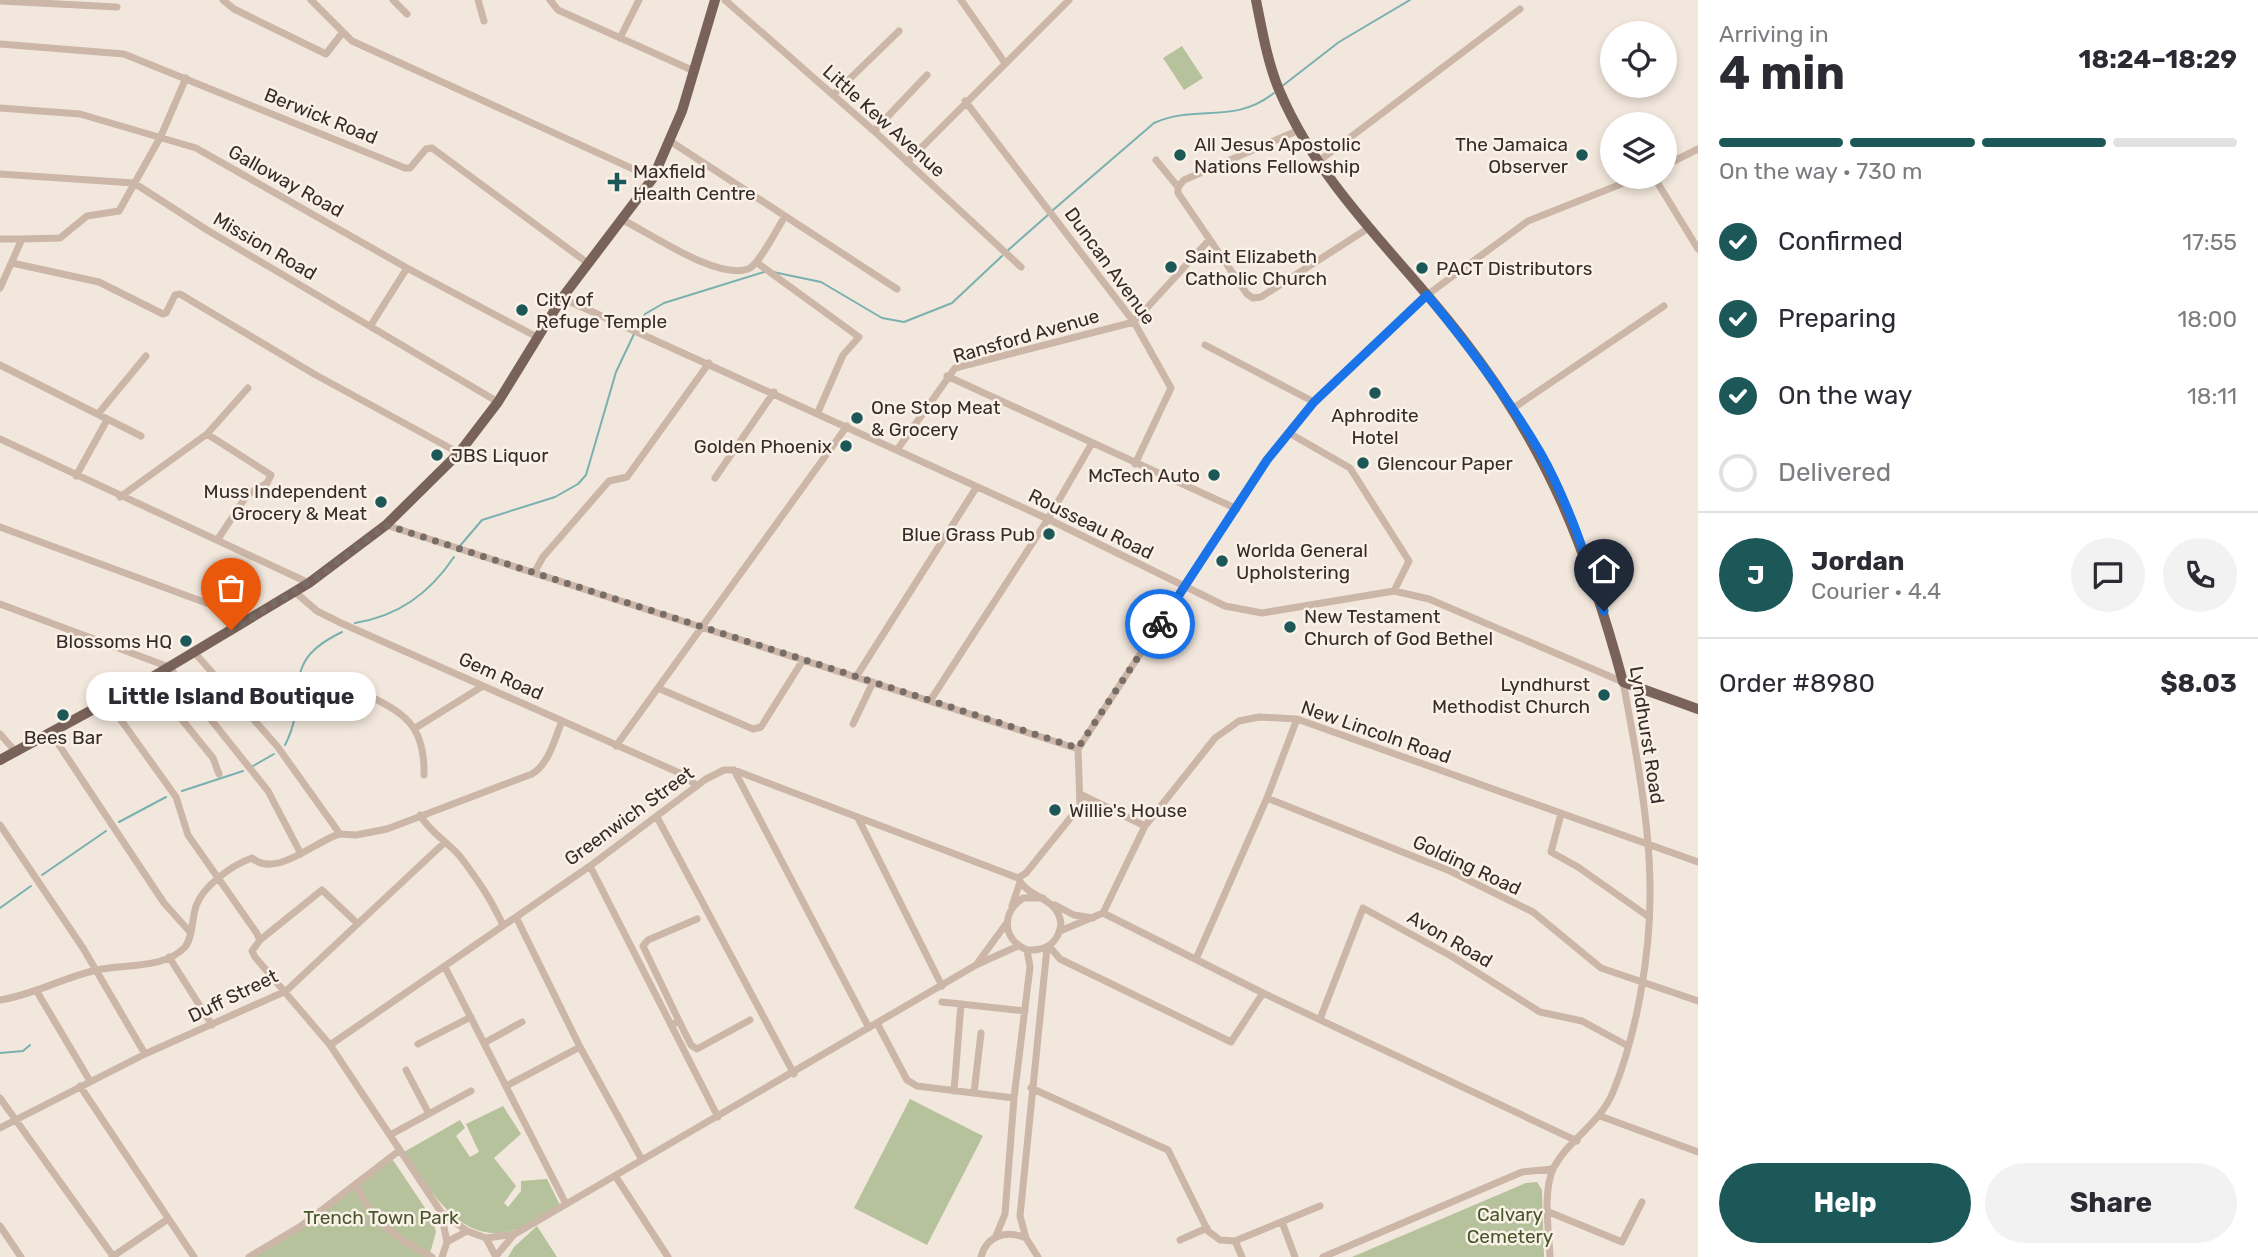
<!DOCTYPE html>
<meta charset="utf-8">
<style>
body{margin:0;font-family:Rubik,sans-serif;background:#f2f2f3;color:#2b2b33;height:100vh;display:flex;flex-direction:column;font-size:26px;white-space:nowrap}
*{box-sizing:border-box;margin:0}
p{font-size:23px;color:#7c7c81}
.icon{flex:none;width:38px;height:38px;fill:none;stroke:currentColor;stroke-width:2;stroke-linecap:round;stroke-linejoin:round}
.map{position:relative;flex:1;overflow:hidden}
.details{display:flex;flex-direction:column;background:#fff;width:560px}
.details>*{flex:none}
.tools{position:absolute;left:1600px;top:21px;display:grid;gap:14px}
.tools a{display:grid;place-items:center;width:77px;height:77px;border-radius:50%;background:#fff;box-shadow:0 4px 10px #0003;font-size:35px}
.pin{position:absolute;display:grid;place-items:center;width:60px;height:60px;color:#fff;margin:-72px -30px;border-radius:50% 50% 50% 0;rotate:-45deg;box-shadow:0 0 7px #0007}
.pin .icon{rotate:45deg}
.courier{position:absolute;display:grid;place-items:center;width:70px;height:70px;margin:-35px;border:5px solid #1a73e8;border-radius:50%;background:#fff;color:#222;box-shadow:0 2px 9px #0007}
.bubble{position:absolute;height:49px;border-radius:24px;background:#fff;box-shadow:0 4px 10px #0003;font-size:23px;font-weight:700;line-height:49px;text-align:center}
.headline em{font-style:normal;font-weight:700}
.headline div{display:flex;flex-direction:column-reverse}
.headline{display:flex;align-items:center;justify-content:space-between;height:119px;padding:0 21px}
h1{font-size:46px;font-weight:700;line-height:52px}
.bar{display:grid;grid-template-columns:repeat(4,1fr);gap:10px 7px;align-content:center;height:84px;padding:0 21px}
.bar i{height:9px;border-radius:5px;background:#e1e1e2}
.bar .current{background:#1d5859}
.bar p{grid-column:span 4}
.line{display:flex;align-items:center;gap:18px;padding:0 21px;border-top:2px solid #e1e1e2}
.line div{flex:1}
.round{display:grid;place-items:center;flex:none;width:74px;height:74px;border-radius:37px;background:#f2f2f3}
ol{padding:0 21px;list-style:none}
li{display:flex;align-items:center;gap:21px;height:77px}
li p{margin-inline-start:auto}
li .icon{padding:7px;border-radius:50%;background:#1d5859;color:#fff;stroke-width:4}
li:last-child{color:#7c7c81}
li i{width:38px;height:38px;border:4px solid #e1e1e2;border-radius:50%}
.cta{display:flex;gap:14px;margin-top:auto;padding:14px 21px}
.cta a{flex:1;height:80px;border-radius:42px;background:#1d5859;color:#fff;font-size:28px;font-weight:700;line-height:80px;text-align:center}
.cta a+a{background:#f2f2f3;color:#2b2b33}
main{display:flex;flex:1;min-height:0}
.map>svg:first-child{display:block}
</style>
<main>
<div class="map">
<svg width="1698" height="1257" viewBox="0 0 1698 1257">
<rect width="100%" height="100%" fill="#f2e7dc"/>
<!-- green -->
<path fill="#b6c29b" d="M1182,46L1203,78L1184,90L1163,58Z
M910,1099L983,1136L927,1245L854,1208Z
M503,1106L521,1134L494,1158L516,1186L504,1203L508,1207L521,1191V1181L547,1179L561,1207C547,1214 533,1224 518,1229C461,1249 432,1191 404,1152L460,1120L465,1128L456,1136L470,1157L479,1152L466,1124Z
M393,1160L433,1220L436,1232L429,1257H250Z
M1537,1182L1542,1190L1544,1257H1352L1526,1183Z
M537,1226L557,1257H508L514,1247Z"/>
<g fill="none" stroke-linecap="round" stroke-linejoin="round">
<!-- stream -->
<path stroke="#7ab0b0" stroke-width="2" d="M1281,87L1339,42L1410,0
M1053,210L1154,123C1196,104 1234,125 1274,93
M1006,252L1049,214
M773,272L821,282L882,318L904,322L952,303L1002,256
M636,329L645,314L664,303L764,272
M459,547L482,520L555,497L578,484L586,475L616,372L634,334
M355,623C398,616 429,594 454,557
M285,745C312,693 275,664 342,632
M253,766L274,754
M182,791L243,771
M119,822L166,797
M42,875L106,831
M0,908L31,886
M0,1053L23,1051L30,1045"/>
<!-- minor -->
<path stroke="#cbb6a7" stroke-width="7" d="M223,0L234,9L326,54L343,32
M311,0L352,41L653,178
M393,0L407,14
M478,0L484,21
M550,0L558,10L694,71
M725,0L874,131L1021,267
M961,0L1005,63
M0,1L117,7
M620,38L639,0
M0,44L124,54L405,168H410L426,149L432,148L589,264
M833,95L899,31
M965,101L1134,322L1171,388L1135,464
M0,108L80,114L196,148L407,268L537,337
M1299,130L1184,180L1178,187V193L1247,294L1253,298L1261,297L1367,229
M874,131L927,75
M670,141L897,289
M1156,160L1178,187
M1319,161L1520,9
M907,162L1069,0
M1664,166L1698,149
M0,174L134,183L207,230L498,402
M1654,177L1698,249
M623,220C651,234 717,280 748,269C759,265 778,227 785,216
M0,239H22
M756,262L859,337L843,355L818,412
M12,263L99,282L163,314L166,313L175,295L180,294L314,374L459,453
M0,288L22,239L60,238L87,216L119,211L161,136L186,78
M562,298L1048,519L1225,606L1262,613L1394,591L1429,599L1623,682C1635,745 1650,824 1650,888C1651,951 1637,1034 1613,1092C1600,1124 1569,1139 1554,1167C1542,1191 1549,1231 1550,1257
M371,325L407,268
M1205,345L1314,402
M0,365L141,436
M947,376L1237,509
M1512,409L1664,306
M98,414L146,356
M1289,433L1350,468L1409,561L1394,591
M207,434L271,475L267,483L247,495L218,539
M0,439L309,583
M897,450L955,368L1134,322L1209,240
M76,476L107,420
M715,478L774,392
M120,497L207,434L248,388
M386,525L1078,749
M0,527L250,619
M534,573L543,557L609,481L627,477L709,363
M295,592L317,611L341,623L682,774L697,786
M0,604L169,667L268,791L301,854
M194,652L277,746L340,834L356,835L387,829L532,774C549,764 555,738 562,721
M856,677L976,488
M149,679L213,758L219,774
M660,689L753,729L761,727L803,660
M363,693C405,713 425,725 424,775
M930,701L1048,519L1092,443
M108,702L176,797L188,835L256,932L260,940L252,951L255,957L330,1045L441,1212L467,1231
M853,724L873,682
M417,727L483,686
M51,733L164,903L190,932
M0,734L16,752
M616,746L847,426
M734,770L869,1028
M1082,795L1145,826
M1267,798L1450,871L1533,912L1601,968L1698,1001
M1561,814L1551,852L1578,867L1649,917
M420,815C431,834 450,843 462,859C480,883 490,898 503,925
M657,817L794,1074
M859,820L942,986
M0,825L83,948L145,1054
M590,866L718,1117
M1018,878L1026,873L1080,806L1078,749L1267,460L1314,402L1427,295L1528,221L1639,177
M1018,878C1028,899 1057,896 1061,923C1059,943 1046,951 1027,950C1002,939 1001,913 1023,898H1043
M1055,905L1074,915L1093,918
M1012,906L1020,882
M1103,913L1145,826L1215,738L1239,721L1259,717L1297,719L1698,862
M1103,913L1263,993L1577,1141
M516,917L580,1047L642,1160
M1006,924L976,965L1018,946
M1060,931L1103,913
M260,940L322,890L357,923
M1049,946L1060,959L1231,1042L1263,993
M169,957L212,1025
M1196,959L1267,798L1297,719
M445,967L566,1204
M36,990L90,1081
M0,1000C34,995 64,977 97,970C124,964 165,969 185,947C193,937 192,918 196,906C203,886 232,865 252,858C277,879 316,840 340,834
M942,1002L1025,1011
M1320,1019L1363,908L1451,956L1540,1012L1582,1021L1628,1046
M679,1021L691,1045L697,1049L750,1020
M671,1025L679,1021L643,946L648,940L697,919
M878,1025L907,1080L917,1086L1014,1098
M484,1043L522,1022
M418,1044L471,1017
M330,1045L590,866L706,779L724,770H734L1018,878
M406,1070L429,1114
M80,1086L194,1257
M506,1086L580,1047
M1031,1088L1168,1150L1208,1231L1220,1240L1235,1241L1320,1206
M954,1091L961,1004
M974,1093L981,1033
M0,1098L113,1256
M1600,1116L1698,1152
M0,1128L145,1054L286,991L444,843
M390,1135L471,1091
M616,1177L668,1257
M356,1184C372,1223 396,1238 432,1257
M1549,1212L1622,1242L1642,1202
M441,1213L447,1242
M1282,1222L1295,1257
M0,1226L21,1257
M996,1236L1005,1214L1014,1098L1030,967L1027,950
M486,1238L515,1234L976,965
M1026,1238L1020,1216L1047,948
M1180,1240L1207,1228
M1235,1241L1242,1257
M496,1256L512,1237
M112,1257L168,1219
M249,1257L301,1226L400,1150
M442,1257L447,1242L467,1231L486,1238L496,1257
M981,1257C987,1235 1006,1230 1026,1238L1038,1257
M1323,1257L1522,1172L1553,1169"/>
<!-- major -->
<path stroke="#796259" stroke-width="10" d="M1256,0C1262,30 1268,65 1280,92C1323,192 1403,259 1466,343C1549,451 1588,552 1623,682L1698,709
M0,760L149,679L309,583L386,525L459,453L498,402L562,298L653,178L682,111L715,0"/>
</g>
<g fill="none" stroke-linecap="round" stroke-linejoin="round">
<!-- done -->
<path stroke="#786d67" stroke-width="7" stroke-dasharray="0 12.6" d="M231,630L322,574L386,525L1078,748L1160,624"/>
<!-- route -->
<path stroke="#1a73e8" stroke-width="9" d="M1160,624L1267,460L1314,402L1427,295C1468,345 1507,396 1540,452C1568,501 1586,558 1604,611"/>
</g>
<!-- markers -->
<g fill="#1d5859" stroke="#faf1e8" stroke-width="2.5">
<circle cx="1180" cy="155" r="7"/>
<circle cx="1582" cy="155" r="7"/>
<path d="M613.5 171.5h7v7h7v7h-7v7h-7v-7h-7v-7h7z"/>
<circle cx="1171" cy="267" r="7"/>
<circle cx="1422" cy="268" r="7"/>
<circle cx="522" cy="310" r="7"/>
<circle cx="1375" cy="393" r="7"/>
<circle cx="857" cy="418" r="7"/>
<circle cx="846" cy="446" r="7"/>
<circle cx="437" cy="455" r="7"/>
<circle cx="1363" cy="463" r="7"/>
<circle cx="1214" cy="475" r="7"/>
<circle cx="381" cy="502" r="7"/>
<circle cx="1049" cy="534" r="7"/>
<circle cx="1222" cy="561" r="7"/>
<circle cx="1290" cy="627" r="7"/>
<circle cx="186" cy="641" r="7"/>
<circle cx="1604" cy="695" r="7"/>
<circle cx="63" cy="715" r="7"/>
<circle cx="1055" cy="810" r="7"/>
</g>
<g text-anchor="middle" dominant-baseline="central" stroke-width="5" stroke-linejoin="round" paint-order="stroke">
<!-- street labels -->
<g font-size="19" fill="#372c28" stroke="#faf1e8">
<text transform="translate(321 116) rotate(22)">Berwick Road</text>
<text transform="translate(884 121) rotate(42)">Little Kew Avenue</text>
<text transform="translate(286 181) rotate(29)">Galloway Road</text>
<text transform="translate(265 246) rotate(30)">Mission Road</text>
<text transform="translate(1110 266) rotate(54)">Duncan Avenue</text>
<text transform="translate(1026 336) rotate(-16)">Ransford Avenue</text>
<text transform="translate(1091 524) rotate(26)">Rousseau Road</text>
<text transform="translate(501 676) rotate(24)">Gem Road</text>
<text transform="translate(1376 732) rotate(19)">New Lincoln Road</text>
<text transform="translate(1647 735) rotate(81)">Lyndhurst Road</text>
<text transform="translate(629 816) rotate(-36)">Greenwich Street</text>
<text transform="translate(1467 865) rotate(25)">Golding Road</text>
<text transform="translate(1450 939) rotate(30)">Avon Road</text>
<text transform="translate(233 996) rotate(-26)">Duff Street</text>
</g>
<!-- poi labels -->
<g font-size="19" fill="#372c28" stroke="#faf1e8" text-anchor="start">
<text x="1194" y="144">All Jesus Apostolic<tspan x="1194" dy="22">Nations Fellowship</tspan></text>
<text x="1568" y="144" text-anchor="end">The Jamaica<tspan x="1568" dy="22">Observer</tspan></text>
<text x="633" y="171">Maxfield<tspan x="633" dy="22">Health Centre</tspan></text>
<text x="1185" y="256">Saint Elizabeth<tspan x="1185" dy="22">Catholic Church</tspan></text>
<text x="1436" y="268">PACT Distributors</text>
<text x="536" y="299">City of<tspan x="536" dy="22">Refuge Temple</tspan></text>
<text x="871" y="407">One Stop Meat<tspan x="871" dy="22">&amp; Grocery</tspan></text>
<text x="1375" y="415" text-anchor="middle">Aphrodite<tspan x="1375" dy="22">Hotel</tspan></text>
<text x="832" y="446" text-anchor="end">Golden Phoenix</text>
<text x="451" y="455">JBS Liquor</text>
<text x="1377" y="463">Glencour Paper</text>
<text x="1200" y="475" text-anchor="end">McTech Auto</text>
<text x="367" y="491" text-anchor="end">Muss Independent<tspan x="367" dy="22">Grocery &amp; Meat</tspan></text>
<text x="1035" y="534" text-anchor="end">Blue Grass Pub</text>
<text x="1236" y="550">Worlda General<tspan x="1236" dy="22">Upholstering</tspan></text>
<text x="1304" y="616">New Testament<tspan x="1304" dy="22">Church of God Bethel</tspan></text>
<text x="172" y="641" text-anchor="end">Blossoms HQ</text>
<text x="1590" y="684" text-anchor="end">Lyndhurst<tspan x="1590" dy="22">Methodist Church</tspan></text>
<text x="63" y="737" text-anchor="middle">Bees Bar</text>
<text x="1069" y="810">Willie's House</text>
</g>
<!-- park labels -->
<g font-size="19" fill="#48562b" stroke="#faf1e8">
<text x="1510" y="1214">Calvary<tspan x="1510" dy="22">Cemetery</tspan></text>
<text x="381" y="1217">Trench Town Park</text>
</g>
</g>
</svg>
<div class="tools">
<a><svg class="icon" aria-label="locate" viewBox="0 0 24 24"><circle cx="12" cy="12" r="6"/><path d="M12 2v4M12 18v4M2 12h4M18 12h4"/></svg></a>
<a><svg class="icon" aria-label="layers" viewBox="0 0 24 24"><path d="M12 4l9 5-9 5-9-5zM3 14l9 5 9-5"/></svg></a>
</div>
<div class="pin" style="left:231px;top:630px;background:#ea580c"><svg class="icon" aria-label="bag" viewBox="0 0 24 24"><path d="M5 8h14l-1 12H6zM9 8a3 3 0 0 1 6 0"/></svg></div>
<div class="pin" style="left:1604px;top:611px;background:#1f2937"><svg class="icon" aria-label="home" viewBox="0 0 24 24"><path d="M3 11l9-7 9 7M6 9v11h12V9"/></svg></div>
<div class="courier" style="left:1160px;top:624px"><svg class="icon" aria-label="bike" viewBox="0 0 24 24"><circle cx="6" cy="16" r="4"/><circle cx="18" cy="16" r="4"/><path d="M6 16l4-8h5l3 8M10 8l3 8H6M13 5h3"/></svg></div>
<div class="bubble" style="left:86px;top:672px;width:290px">Little Island Boutique</div>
</div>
<section class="details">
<div class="headline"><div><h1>4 min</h1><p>Arriving in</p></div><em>18:24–18:29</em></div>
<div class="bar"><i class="current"></i><i class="current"></i><i class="current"></i><i></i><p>On the way · 730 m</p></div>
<ol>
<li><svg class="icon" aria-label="check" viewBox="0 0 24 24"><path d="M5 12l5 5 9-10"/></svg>Confirmed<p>17:55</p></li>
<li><svg class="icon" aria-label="check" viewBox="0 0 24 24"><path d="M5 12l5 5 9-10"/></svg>Preparing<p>18:00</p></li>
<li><svg class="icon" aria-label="check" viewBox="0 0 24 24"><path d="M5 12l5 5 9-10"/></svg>On the way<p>18:11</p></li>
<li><i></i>Delivered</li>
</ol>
<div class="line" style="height:126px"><b class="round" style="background:#1d5859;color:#fff">J</b><div><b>Jordan</b><p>Courier · 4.4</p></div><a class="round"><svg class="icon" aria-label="chat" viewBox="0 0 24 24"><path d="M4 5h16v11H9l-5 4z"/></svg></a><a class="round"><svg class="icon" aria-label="phone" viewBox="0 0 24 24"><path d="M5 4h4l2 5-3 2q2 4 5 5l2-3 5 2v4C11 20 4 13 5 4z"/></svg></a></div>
<div class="line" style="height:91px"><div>Order #8980</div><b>$8.03</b></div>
<div class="cta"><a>Help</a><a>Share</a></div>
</section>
</main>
